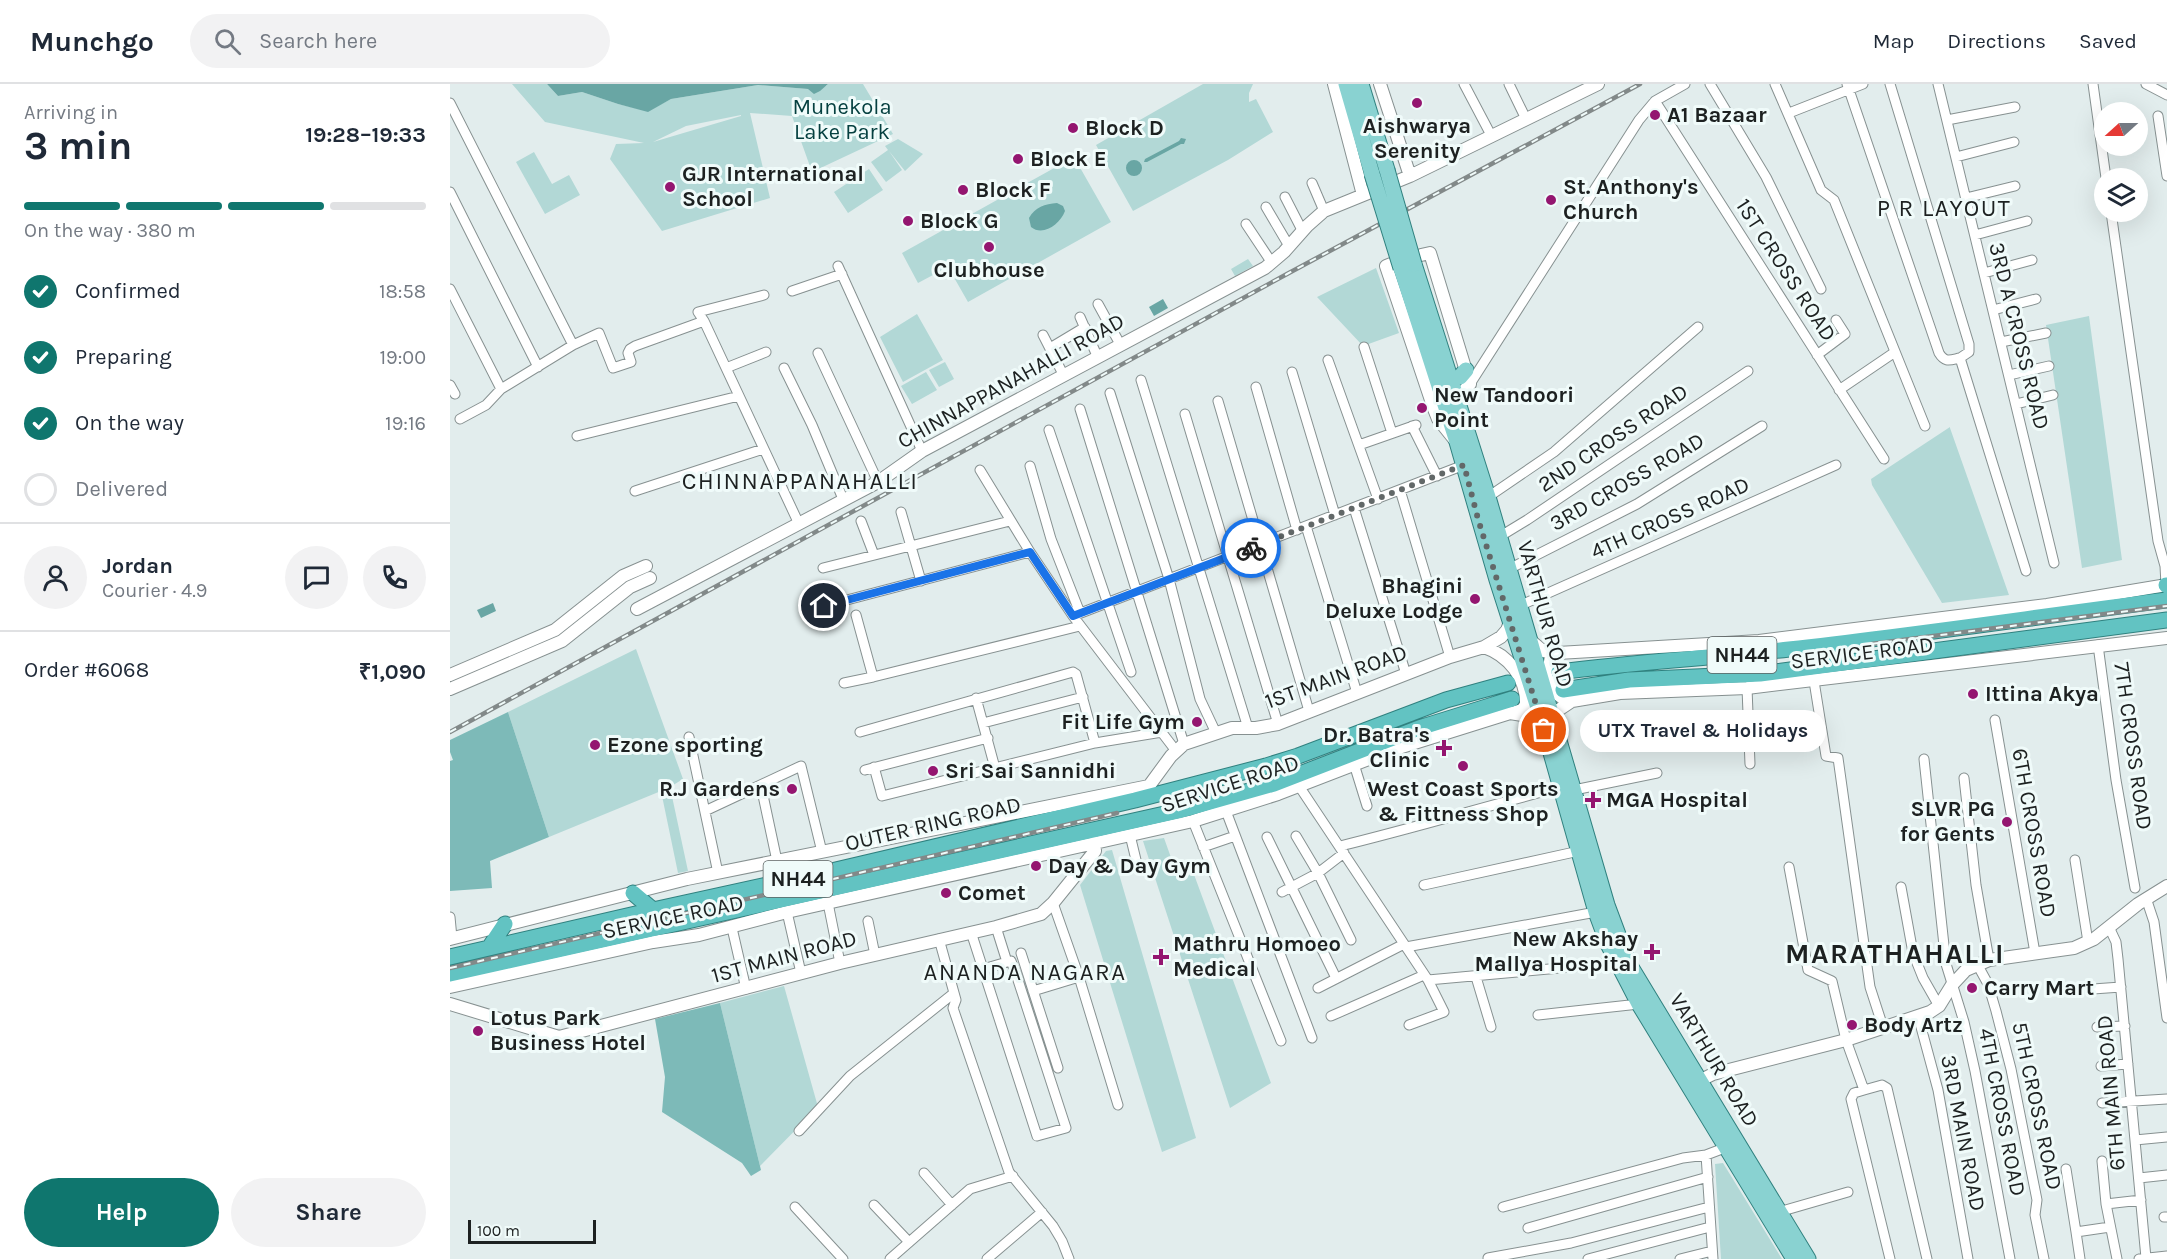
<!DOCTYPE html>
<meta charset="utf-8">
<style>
body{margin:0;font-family:Karla,sans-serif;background:#f2f2f3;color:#1f2937;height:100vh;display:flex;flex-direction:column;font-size:22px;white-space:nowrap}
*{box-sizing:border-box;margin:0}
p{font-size:20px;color:#747a83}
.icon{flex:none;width:33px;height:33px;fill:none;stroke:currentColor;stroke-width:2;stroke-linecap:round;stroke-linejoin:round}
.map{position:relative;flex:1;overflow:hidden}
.sheet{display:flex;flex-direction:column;background:#fff;width:450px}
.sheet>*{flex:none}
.needle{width:39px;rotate:249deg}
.tools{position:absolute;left:1644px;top:18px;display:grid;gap:12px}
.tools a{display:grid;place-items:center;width:54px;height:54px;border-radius:50%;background:#fff;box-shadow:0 6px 24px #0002;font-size:30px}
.scale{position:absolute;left:18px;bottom:15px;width:128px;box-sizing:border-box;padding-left:6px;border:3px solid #1d2121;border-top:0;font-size:16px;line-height:21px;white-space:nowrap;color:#1d2121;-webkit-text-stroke:4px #f0fbfa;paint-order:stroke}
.pin{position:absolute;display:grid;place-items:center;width:51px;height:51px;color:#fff;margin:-26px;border:3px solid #fff;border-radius:50%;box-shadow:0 2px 6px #0007}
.courier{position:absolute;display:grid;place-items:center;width:60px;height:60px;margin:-30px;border:4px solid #1a73e8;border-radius:50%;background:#fff;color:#222;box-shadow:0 2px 8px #0007}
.bubble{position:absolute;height:42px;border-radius:21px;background:#fff;box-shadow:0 6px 24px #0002;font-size:20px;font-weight:700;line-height:42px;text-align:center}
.head em{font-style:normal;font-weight:700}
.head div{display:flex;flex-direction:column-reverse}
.head{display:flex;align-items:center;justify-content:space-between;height:102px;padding:0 24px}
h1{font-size:39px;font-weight:700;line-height:45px}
.bar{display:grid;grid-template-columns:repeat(4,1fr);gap:9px 6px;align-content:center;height:72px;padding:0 24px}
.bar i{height:8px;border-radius:4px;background:#e0e1e3}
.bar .current{background:#0f766e}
.bar p{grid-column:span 4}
.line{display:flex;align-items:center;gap:15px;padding:0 24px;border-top:2px solid #e0e1e3}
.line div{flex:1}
.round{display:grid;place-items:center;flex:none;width:63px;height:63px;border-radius:32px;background:#f2f2f3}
ol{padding:0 24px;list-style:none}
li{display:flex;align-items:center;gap:18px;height:66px}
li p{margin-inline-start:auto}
li .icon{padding:6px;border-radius:50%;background:#0f766e;color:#fff;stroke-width:4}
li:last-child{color:#747a83}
li i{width:33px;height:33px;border:3px solid #e0e1e3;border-radius:50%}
.cta{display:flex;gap:12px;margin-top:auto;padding:12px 24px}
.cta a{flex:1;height:69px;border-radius:36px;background:#0f766e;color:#fff;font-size:24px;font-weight:700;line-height:69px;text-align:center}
.cta a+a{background:#f2f2f3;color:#1f2937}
header{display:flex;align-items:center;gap:36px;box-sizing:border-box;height:84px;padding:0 30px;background:#fff;border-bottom:2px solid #e0e1e3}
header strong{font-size:28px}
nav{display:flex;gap:33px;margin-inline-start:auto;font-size:21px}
.search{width:420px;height:54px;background:#f2f2f3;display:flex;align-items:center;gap:15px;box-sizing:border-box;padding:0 21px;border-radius:33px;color:#747a83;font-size:22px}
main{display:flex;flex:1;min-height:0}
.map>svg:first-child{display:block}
</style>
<header>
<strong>Munchgo</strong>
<div class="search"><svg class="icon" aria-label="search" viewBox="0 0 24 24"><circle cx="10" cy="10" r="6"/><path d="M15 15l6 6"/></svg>Search here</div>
<nav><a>Map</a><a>Directions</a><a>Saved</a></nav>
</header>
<main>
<section class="sheet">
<div class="head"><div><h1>3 min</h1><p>Arriving in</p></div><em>19:28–19:33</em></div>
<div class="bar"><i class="current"></i><i class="current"></i><i class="current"></i><i></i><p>On the way · 380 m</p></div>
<ol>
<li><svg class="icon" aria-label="check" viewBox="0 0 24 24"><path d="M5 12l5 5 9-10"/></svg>Confirmed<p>18:58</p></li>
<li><svg class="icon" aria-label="check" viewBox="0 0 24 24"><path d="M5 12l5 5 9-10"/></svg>Preparing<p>19:00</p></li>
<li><svg class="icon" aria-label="check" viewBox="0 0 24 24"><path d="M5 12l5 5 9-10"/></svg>On the way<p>19:16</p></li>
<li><i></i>Delivered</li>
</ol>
<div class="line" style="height:108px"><a class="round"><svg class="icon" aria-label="person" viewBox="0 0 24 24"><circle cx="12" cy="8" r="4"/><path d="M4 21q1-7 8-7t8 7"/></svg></a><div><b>Jordan</b><p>Courier · 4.9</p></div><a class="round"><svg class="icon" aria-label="chat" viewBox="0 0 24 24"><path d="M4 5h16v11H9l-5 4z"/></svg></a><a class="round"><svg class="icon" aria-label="phone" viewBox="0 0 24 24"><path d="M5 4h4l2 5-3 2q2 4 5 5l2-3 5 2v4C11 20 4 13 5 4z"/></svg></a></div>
<div class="line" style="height:78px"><div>Order #6068</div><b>₹1,090</b></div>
<div class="cta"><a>Help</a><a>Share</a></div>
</section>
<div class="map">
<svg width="1717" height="1175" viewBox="0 0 1717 1175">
<rect width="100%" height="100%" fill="#e2eded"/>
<!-- green -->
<path fill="#b2d8d6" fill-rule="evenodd" d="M62,0H97L108,12L132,8L168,20L198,27L221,15L308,1L358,5L376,2L378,0H413L443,50L362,88L342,32L300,29L320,114L212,147L160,75L166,60L194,59L95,38ZM291,31V32L203,58L236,42Z
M753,0H803L799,9V18L806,15L823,48L778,76L683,127L646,61Z
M448,55L473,70L455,87L439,67L452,86L436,98L421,78L438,66L435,62Z
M84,68L102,100L119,91L130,111L95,130L66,78Z
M624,73L661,138L518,218L498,183L468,199L452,169Z
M419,85L433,106L398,129L384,108Z
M798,175L803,182L785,192L781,185Z
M926,184L949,249L913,262L867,213Z
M467,230L493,276L453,298L430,253Z
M1639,232L1672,476L1632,484L1596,241Z
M495,278L504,295L489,303L479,286Z
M476,288L487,306L462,320L451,302Z
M1500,343V344L1559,511L1492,519L1422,401L1421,395Z
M186,565L233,695L220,703L238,787L228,789L211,707L99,753L58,628Z
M714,754L724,782L739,777L821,999L780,1024L693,757Z
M662,766L746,1054L712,1068L630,801L656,767Z
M334,902L368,1023L310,1082L270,919Z
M1273,1079L1332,1175H1271L1265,1080Z"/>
<!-- forest -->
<path fill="#7dbab8" d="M58,628L99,753L40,777L42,804L0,807V677L3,676L0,668V656Z
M270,919L311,1086L301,1092L292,1079L212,1028L215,993L205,935Z"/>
<!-- water -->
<path fill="#69a6a4" d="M97,0H378L370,7L364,10L358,5L308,1L221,15L198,28L168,20L132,8L108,12Z
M731,54L736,55L734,60H731L697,78H694L695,75L729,57Z
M676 84a8 8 0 1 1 16 0a8 8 0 1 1-16 0Z
M607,119L613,122L615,127C610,140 593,153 581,143L579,134C585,123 595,120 607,119Z
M713,215L718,224L704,232L699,223Z
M43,519L46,527L31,534L27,526Z"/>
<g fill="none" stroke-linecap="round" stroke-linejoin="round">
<!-- minor casing -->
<g stroke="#879191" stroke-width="11">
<path id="minor" d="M1014,0L1042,53
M1059,0L1076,35
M1260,0L1316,93L1371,205
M1325,0L1371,106L1384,116L1475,342
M1397,0L1489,269C1495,279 1500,276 1510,274L1576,487
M1440,0L1519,260V268L1510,274
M1488,0L1604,479
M1643,0L1656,94
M1696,0L1717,11
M1205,17L1434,375
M0,19L123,261
M1339,29L1413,0
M1708,32L1717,92
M1497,36L1565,23
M1506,73L1564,58
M862,99L874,127
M0,108L88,283
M835,113L853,148
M1516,114L1565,102
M816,123L839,162
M1661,128L1708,457L1715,482L1716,501
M796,140L822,179
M1525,151L1577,137
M388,182L472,367
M1534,189L1582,176
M0,205L51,305
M342,207L392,190
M314,211L248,228L254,237L349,440
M648,220L670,260
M1543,226L1586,215
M630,233L648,274
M593,251L614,292
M1551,258L1596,249
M914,263L942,349
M600,264L635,243
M368,269L428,398
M1367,271L1395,250L1386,236
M878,276L928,415
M276,284L316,268
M334,284L362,341L393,415
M842,288L885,431
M1559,291L1599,282
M691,296L798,644
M1020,300L1189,36L1205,17L1235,0
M0,301L5,310
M806,303L847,446
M1389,306L1445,268
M660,309L719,495L750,615L766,649
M768,317L859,627
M1566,320L1603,311
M630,325L734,660
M735,330L828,640
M10,335L36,321L51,305L123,261L149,249L163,284L181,278L178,269L180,265L185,262L254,237
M962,342L987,392
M599,346L681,588
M127,352L289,312
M909,361L966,341
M580,382L601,455L630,529
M530,386L580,468L623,532L726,667
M950,406L1000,573
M185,407L313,365
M1038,413L1104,368L1248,243
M904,424L956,590
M451,428L471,497
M411,437L424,471
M856,442L907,609
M1049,453L1077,436L1298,287
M373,484L560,437
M1059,485L1187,420L1312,342
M374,522L580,468
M1069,522L1386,381
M406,531L423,593L630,542
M623,532L1014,381
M1648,561L1666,696L1685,804
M1364,597L1376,672L1388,674L1420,903L1433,943
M394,599L423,593
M1297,604L1300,680
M526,614L545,684
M1545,636L1585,869
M533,639L633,613
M410,648L623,588L626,590L645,659
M239,653L268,789
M1474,675L1496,880L1514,938L1525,987L1560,1175
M904,680L917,722
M424,683L432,712L645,659L712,648
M415,686L538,654
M1514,694L1526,801L1539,876
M311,702L327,777
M849,702L978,896L1166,879
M1124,706L1207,689
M255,727L351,682L372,768
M776,727L862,954
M743,737L831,957
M680,751L687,780
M846,752L868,789L901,856
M817,753L886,894
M890,762C964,744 1037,722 1111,703
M753,763L785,752
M1625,776L1638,858
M1339,783L1358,886L1382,897L1396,956L1414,1006L1432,1001L1437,1004L1477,1175
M974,801L1129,767
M1451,803L1463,869L1473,894L1489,922
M832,808L868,789L894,769
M1696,814L1704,838L1717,934
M378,819L390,879
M603,819L629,893L668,1021
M337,828L351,889
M0,833L2,854
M418,837L425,871
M1659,843L1666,858L1668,875L1696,1174
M282,844L296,905
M521,848L587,1052L616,1044L566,890L561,877L557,878L546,843
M489,855L506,916L503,924L559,1088L603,1142L612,1157L619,1175
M956,863L1146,828
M571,869L608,984
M1527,880L1538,900L1546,927L1561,985L1587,1116L1585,1131L1594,1175
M533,885L557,878
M1026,893L1041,943
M868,904L954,860
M1643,905L1671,903
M583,907L629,893
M1088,931L1189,920
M881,932L974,891
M1468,932L1488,1006L1518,1175
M959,941L994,928L978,896
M1647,943L1675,942
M1651,982L1678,980
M1414,1006L1404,1009L1401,1015L1440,1175
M1652,1019L1717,1015
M349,1047L400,992L504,909
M1685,1056L1717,1053
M1652,1077L1656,1120L1667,1175
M1616,1085L1626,1148
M474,1089L502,1121
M1689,1094L1717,1091
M1656,1120L1691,1116
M424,1121L459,1158
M345,1123L393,1175
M1053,1123L1233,1074L1256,1071
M1329,1128L1398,1108
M1714,1133H1717
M1078,1144L1258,1093
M1038,1174L1121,1159L1259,1123
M440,1175L520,1105L563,1092
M537,1175L592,1128
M1138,1175L1260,1143
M1230,1175L1262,1167
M1263,1175L1256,1071L1277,1063
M1630,1175L1626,1148L1660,1143
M1689,1175L1717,1172"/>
</g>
<!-- tertiary casing -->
<g stroke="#879191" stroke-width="14">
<path id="tertiary" d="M884,0L913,111
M930,0L960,92
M971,171L980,169L1020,300L1007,314
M941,180L936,182L984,325L988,335L1004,355
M187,525L428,398L472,367L815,184L834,168L857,142L874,127L960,92L1148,0
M1080,556L1093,567L1108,569L1309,557L1597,521L1717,501
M1034,563C1058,571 1077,594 1076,621L1072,626L1062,629
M1108,569L1101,573C1096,591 1100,613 1122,617
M0,591L105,546L173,492L196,482
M0,605L112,557L180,503L200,494
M0,855L237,795L699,702L721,672L734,660L782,644H806L828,640L1000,573L1034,563L1051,553L1057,546L1060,538
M0,903L203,858L249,851L337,828L743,737L828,710L942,666L1060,629L1078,632L1090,630L1110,625L1122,617L1170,609L1297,604L1717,554
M0,920L109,953L390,879L546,843L591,830L603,819L645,767L644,758
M1251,996L1263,990L1396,956L1480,928L1489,922L1502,901L1516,886L1539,876L1624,864L1644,855L1688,820L1717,802"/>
</g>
<!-- primary casing -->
<g stroke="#30817f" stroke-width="17">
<path id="primary" d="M896,0L922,90
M911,0L937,86
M964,180L1038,413L1157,821L1179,880L1358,1175
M951,184L1007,358L1047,496L1090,630L1146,828L1158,860L1189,920L1344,1175
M1001,295L1010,293L1016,286"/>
</g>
<!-- trunk casing -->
<g stroke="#30817f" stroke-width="17">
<path id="trunk" d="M1716,501L1717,502
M1109,588C1185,578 1262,574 1339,565C1465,551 1591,532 1717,516
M1113,606L1179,596L1310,590L1717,536
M183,809L203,826
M39,864L55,840
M0,873L203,826L377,788L685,716L816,682L848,672L996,616L1058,599
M0,890L728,727L824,700L969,644L1062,615"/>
</g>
<!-- minor -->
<use href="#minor" stroke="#fff" stroke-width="9"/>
<!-- tertiary -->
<use href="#tertiary" stroke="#fff" stroke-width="12"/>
<!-- primary -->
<use href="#primary" stroke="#89d2d1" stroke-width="15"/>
<!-- trunk -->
<use href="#trunk" stroke="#62c3c2" stroke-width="15"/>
<!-- rail casing -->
<g stroke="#828989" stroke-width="4.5">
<path id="rail" d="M1421,560L1717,522
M0,648L837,190L1190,0
M0,884L667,729"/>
</g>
<!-- rail -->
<use href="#rail" stroke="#f0fbfa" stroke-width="2" stroke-dasharray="7" stroke-linecap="butt"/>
<!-- primary-bridge casing -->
<g stroke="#30817f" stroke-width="17" stroke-linecap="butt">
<path id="primary-bridge" d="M937,86L964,180
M922,90L951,184"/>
</g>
<!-- primary-bridge -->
<use href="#primary-bridge" stroke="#89d2d1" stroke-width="15"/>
</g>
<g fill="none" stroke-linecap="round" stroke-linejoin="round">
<!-- done -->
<path stroke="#626868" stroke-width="6" stroke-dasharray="0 10.8" d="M801,464L1014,381L1028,435L1094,646"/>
<!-- route -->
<path stroke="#1a73e8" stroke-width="8" d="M374,522L580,468L623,532L801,464"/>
</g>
<!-- markers -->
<g fill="#941670" stroke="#f0fbfa" stroke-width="2">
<circle cx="967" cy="19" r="6"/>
<circle cx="1205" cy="31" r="6"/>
<circle cx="623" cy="44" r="6"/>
<circle cx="568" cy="75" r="6"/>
<circle cx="220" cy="103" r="6"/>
<circle cx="513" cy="106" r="6"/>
<circle cx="1101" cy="116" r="6"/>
<circle cx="458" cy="137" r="6"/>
<circle cx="539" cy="163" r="6"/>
<circle cx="972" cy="324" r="6"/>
<circle cx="1025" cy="515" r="6"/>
<circle cx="1523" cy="610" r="6"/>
<circle cx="747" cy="638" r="6"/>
<circle cx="145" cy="661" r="6"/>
<path d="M991 655h6v6h6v6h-6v6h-6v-6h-6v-6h6z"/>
<circle cx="1013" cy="682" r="6"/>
<circle cx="483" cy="687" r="6"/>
<circle cx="342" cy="705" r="6"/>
<path d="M1140 707h6v6h6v6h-6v6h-6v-6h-6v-6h6z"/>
<circle cx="1557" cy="738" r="6"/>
<circle cx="586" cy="782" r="6"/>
<circle cx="496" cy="809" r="6"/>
<path d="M1199 859h6v6h6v6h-6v6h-6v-6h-6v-6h6z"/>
<path d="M708 864h6v6h6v6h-6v6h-6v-6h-6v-6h6z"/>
<circle cx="1522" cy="904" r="6"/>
<circle cx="1402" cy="941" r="6"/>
<circle cx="28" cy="947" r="6"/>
</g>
<g text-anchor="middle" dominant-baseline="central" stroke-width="6" stroke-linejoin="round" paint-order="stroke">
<!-- shield labels -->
<g fill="#f0fbfa" stroke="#5c6262" stroke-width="1.5">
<rect x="1257.5" y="553" width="69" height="36" rx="4.5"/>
<rect x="313.5" y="777" width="69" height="36" rx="4.5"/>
</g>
<g font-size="21" font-weight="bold" fill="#1d2121">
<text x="1292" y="571">NH44</text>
<text x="348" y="795">NH44</text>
</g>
<!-- park labels -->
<g font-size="22" fill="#054040" stroke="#f0fbfa">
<text x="392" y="23">Munekola<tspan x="392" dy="25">Lake Park</tspan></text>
</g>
<!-- poi labels -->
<g font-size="22" font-weight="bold" fill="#1d2121" stroke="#f0fbfa" text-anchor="start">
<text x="1217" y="31">A1 Bazaar</text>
<text x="967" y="42" text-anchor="middle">Aishwarya<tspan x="967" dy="25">Serenity</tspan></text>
<text x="635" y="44">Block D</text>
<text x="580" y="75">Block E</text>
<text x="232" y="90">GJR International<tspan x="232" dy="25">School</tspan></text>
<text x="1113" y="103">St. Anthony's<tspan x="1113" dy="25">Church</tspan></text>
<text x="525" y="106">Block F</text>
<text x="470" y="137">Block G</text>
<text x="539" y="186" text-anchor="middle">Clubhouse</text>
<text x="984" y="311">New Tandoori<tspan x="984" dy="25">Point</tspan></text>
<text x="1013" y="502" text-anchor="end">Bhagini<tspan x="1013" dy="25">Deluxe Lodge</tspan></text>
<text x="1535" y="610">Ittina Akya</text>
<text x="735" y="638" text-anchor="end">Fit Life Gym</text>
<text x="980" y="651" text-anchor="end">Dr. Batra's<tspan x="980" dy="25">Clinic</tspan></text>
<text x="157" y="661">Ezone sporting</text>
<text x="495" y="687">Sri Sai Sannidhi</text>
<text x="330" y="705" text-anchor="end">R.J Gardens</text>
<text x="1013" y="705" text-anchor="middle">West Coast Sports<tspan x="1013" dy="25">&amp; Fittness Shop</tspan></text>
<text x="1156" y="716">MGA Hospital</text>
<text x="1545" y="725" text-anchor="end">SLVR PG<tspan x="1545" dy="25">for Gents</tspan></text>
<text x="598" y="782">Day &amp; Day Gym</text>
<text x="508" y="809">Comet</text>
<text x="1188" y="855" text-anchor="end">New Akshay<tspan x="1188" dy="25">Mallya Hospital</tspan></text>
<text x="723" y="860">Mathru Homoeo<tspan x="723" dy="25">Medical</tspan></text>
<text x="1534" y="904">Carry Mart</text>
<text x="40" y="934">Lotus Park<tspan x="40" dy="25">Business Hotel</tspan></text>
<text x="1414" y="941">Body Artz</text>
</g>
<!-- street labels -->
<g font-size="22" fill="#1d2121" stroke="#f0fbfa">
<text transform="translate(1336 186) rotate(57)">1ST CROSS ROAD</text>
<text transform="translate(1569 252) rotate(76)">3RD A CROSS ROAD</text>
<text transform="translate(561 297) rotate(-29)">CHINNAPPANAHALLI ROAD</text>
<text transform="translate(1163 354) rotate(-34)">2ND CROSS ROAD</text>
<text transform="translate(1177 398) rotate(-30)">3RD CROSS ROAD</text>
<text transform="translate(1220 434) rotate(-24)">4TH CROSS ROAD</text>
<text transform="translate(1095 530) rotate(74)">VARTHUR ROAD</text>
<text transform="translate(1412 569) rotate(-7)">SERVICE ROAD</text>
<text transform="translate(886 593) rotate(-20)">1ST MAIN ROAD</text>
<text transform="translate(1683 662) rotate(82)">7TH CROSS ROAD</text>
<text transform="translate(780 700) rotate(-18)">SERVICE ROAD</text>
<text transform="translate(483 740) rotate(-13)">OUTER RING ROAD</text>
<text transform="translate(1584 749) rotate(80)">6TH CROSS ROAD</text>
<text transform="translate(223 833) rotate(-12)">SERVICE ROAD</text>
<text transform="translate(334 873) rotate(-15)">1ST MAIN ROAD</text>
<text transform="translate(1264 976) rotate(59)">VARTHUR ROAD</text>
<text transform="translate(1661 1009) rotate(-95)">6TH MAIN ROAD</text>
<text transform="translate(1587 1022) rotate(78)">5TH CROSS ROAD</text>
<text transform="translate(1552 1028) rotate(79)">4TH CROSS ROAD</text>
<text transform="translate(1513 1049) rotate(79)">3RD MAIN ROAD</text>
</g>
<!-- neighbourhood labels -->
<g font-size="24" letter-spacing="1.5" fill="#1d2121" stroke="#f0fbfa">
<text x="1494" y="124">P R LAYOUT</text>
<text x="350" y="397">CHINNAPPANAHALLI</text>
<text x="575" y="888">ANANDA NAGARA</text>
</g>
<!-- district labels -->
<g font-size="28" font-weight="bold" letter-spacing="1.5" fill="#1d2121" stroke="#f0fbfa">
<text x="1445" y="869">MARATHAHALLI</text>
</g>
</g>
</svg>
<div class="tools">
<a><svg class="needle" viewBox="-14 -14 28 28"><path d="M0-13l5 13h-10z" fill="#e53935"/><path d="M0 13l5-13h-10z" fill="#747a83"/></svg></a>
<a><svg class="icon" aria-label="layers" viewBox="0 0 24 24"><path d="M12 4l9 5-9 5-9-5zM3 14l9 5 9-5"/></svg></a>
</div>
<div class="scale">100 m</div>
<div class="pin" style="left:1094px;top:646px;background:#ea580c"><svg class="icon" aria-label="bag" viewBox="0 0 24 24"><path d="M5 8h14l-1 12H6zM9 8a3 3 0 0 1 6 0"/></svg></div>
<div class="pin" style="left:374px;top:522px;background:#1f2937"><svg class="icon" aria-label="home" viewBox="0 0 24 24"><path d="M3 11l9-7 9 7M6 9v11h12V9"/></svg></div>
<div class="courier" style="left:801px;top:464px"><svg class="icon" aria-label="bike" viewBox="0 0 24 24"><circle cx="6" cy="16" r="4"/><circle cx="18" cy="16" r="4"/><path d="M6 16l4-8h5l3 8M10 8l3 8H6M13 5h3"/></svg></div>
<div class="bubble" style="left:1130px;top:626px;width:246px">UTX Travel &amp; Holidays</div>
</div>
</main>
